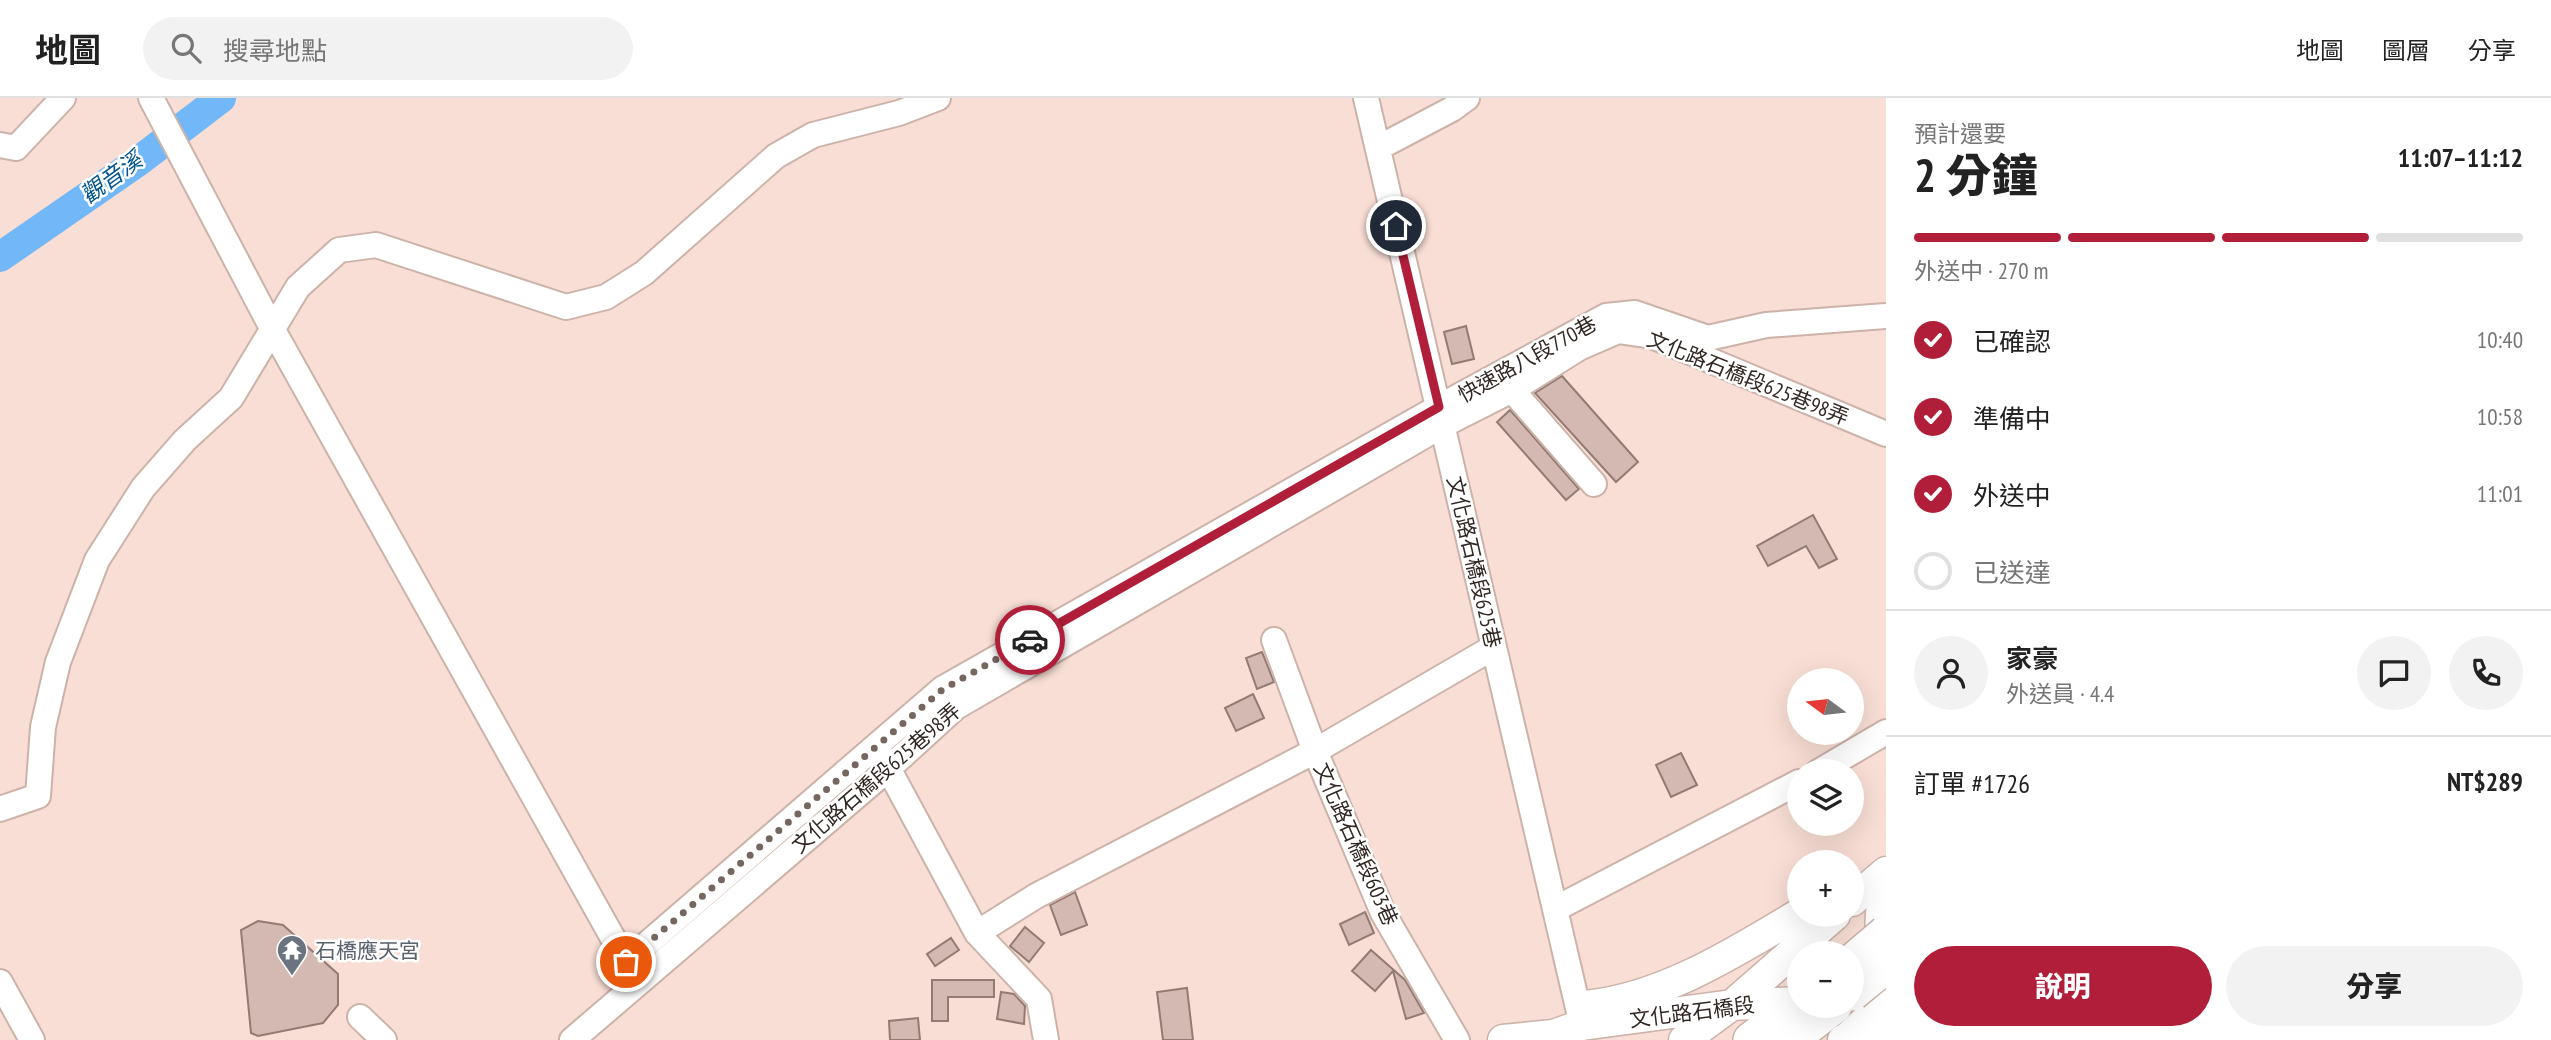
<!DOCTYPE html>
<html lang="zh-TW">
<meta charset="utf-8">
<style>
body{margin:0;font-family:"PT Sans Narrow","Noto Sans TC",sans-serif;background:#f2f2f2;color:#222;height:100vh;display:flex;flex-direction:column;font-size:26px;white-space:nowrap}
*{box-sizing:border-box;margin:0}
p{font-size:23px;color:#767676}
.icon{flex:none;width:38px;height:38px;fill:none;stroke:currentColor;stroke-width:2;stroke-linecap:round;stroke-linejoin:round}
.map{position:relative;flex:1;overflow:hidden}
.side{display:flex;flex-direction:column;background:#fff;width:665px}
.side>*{flex:none}
.needle{width:46px;rotate:285deg}
.controls{position:absolute;left:1787px;top:570px;display:grid;gap:14px}
.controls a{display:grid;place-items:center;width:77px;height:77px;border-radius:50%;background:#fff;box-shadow:0 7px 28px #0002;font-size:35px}
.pin{position:absolute;display:grid;place-items:center;width:60px;height:60px;color:#fff;margin:-30px;border:4px solid #fff;border-radius:50%;box-shadow:0 2px 7px #0007}
.courier{position:absolute;display:grid;place-items:center;width:70px;height:70px;margin:-35px;border:5px solid #b11e3a;border-radius:50%;background:#fff;color:#222;box-shadow:0 2px 9px #0007}
.summary em{font-style:normal;font-weight:800}
.summary div{display:flex;flex-direction:column-reverse}
.summary{display:flex;align-items:center;justify-content:space-between;height:119px;padding:0 28px}
h1{font-size:46px;font-weight:800;line-height:52px}
.bar{display:grid;grid-template-columns:repeat(4,1fr);gap:10px 7px;align-content:center;height:84px;padding:0 28px}
.bar i{height:9px;border-radius:5px;background:#e0e0e0}
.bar .active{background:#b11e3a}
.bar p{grid-column:span 4}
.line{display:flex;align-items:center;gap:18px;padding:0 28px;border-top:2px solid #e0e0e0}
.line div{flex:1}
.round{display:grid;place-items:center;flex:none;width:74px;height:74px;border-radius:37px;background:#f2f2f2}
ol{padding:0 28px;list-style:none}
li{display:flex;align-items:center;gap:21px;height:77px}
li p{margin-inline-start:auto}
li .icon{padding:7px;border-radius:50%;background:#b11e3a;color:#fff;stroke-width:4}
li:last-child{color:#767676}
li i{width:38px;height:38px;border:4px solid #e0e0e0;border-radius:50%}
.action{display:flex;gap:14px;margin-top:auto;padding:14px 28px}
.action a{flex:1;height:80px;border-radius:42px;background:#b11e3a;color:#fff;font-size:28px;font-weight:800;line-height:80px;text-align:center}
.action a+a{background:#f2f2f2;color:#222}
header{display:flex;align-items:center;gap:42px;box-sizing:border-box;height:98px;padding:0 35px;background:#fff;border-bottom:2px solid #e0e0e0}
header strong{font-size:33px}
nav{display:flex;gap:38px;margin-inline-start:auto;font-size:24px}
.search{width:490px;height:63px;background:#f2f2f2;display:flex;align-items:center;gap:18px;box-sizing:border-box;padding:0 24px;border-radius:38px;color:#767676;font-size:26px}
main{display:flex;flex:1;min-height:0}
.map>svg:first-child{display:block}
</style>
<header>
<strong>地圖</strong>
<div class="search"><svg class="icon" aria-label="search" viewBox="0 0 24 24"><circle cx="10" cy="10" r="6"/><path d="M15 15l6 6"/></svg>搜尋地點</div>
<nav><a>地圖</a><a>圖層</a><a>分享</a></nav>
</header>
<main>
<div class="map">
<svg width="1886" height="942" viewBox="0 0 1886 942">
<rect width="100%" height="100%" fill="#f8ded4"/>
<g fill="none" stroke-linecap="round" stroke-linejoin="round">
<!-- river -->
<path stroke="#72b7f8" stroke-width="30" d="M0,159L136,65L221,0"/>
</g>
<!-- building -->
<path fill="#d3b9b1" stroke="#927b73" stroke-width="2" d="M1466,228L1474,261L1452,266L1444,234Z
M1562,278L1638,364L1616,384L1535,295Z
M1510,312L1579,391L1566,402L1497,324Z
M1813,417L1837,461L1819,470L1806,448L1768,468L1757,448Z
M1262,554L1274,584L1257,591L1246,560Z
M1253,596L1264,620L1236,633L1225,610Z
M1681,655L1697,687L1671,699L1656,667Z
M1075,794L1087,827L1061,837L1050,807Z
M1365,814L1374,835L1349,847L1340,826Z
M258,823L283,827L338,876V907L323,925L258,938L251,935L241,832Z
M1025,829L1044,845L1029,864L1010,848Z
M951,840L959,852L935,868L927,856Z
M1371,852L1405,882L1424,915L1406,921L1393,873L1375,893L1352,873Z
M932,882H994V899H948V923H932Z
M1187,890L1193,942H1163L1157,894Z
M1001,894L1014,896L1025,908L1024,926L997,921Z
M918,920L920,942H890L889,923Z"/>
<g fill="none" stroke-linecap="round" stroke-linejoin="round">
<!-- minor casing -->
<g stroke="#ccb3a9" stroke-width="28">
<path id="minor" d="M151,0L273,232L633,876
M1366,0L1582,927
M0,47L16,50L63,0
M1378,50L1452,11L1467,0
M1512,292L1594,386
M1274,542L1315,653L1383,815L1457,942
M881,657L977,835L1039,901L1046,942
M1818,674L1886,634
M0,711L38,698L43,629L58,564L97,462L143,390L185,342L231,300L298,189L339,152L376,147L566,209L606,199L644,175L776,58L813,37L899,15L938,0
M1555,811L1799,684
M977,835L1036,798L1315,653L1494,549
M626,864L942,591L1439,309L1606,218L1635,215L1708,240L1766,227L1886,218
M0,884L32,942
M360,919L384,942
M572,942L888,671L956,609L1443,327L1512,292L1579,250L1618,233L1652,238L1886,336"/>
</g>
<!-- major casing -->
<g stroke="#ccb3a9" stroke-width="33">
<path id="major" d="M1852,803L1886,774
M1879,859L1881,815L1886,804
M1586,908C1663,900 1734,855 1799,816
M1503,942L1553,937L1582,927L1732,907L1799,904
M1684,942L1732,907L1835,817
M1843,942L1886,938
M1845,942L1886,904"/>
</g>
<!-- highway casing -->
<g stroke="#ccb3a9" stroke-width="38">
<path id="highway" d="M1751,942L1799,905
M1790,942L1834,908"/>
</g>
<!-- minor -->
<use href="#minor" stroke="#fff" stroke-width="24"/>
<!-- major -->
<use href="#major" stroke="#fff" stroke-width="30"/>
<!-- highway -->
<use href="#highway" stroke="#fff" stroke-width="35"/>
<!-- highway-bridge casing -->
<g stroke="#ccb3a9" stroke-width="38" stroke-linecap="butt">
<path id="highway-bridge" d="M1852,864L1886,835
M1852,895L1886,867"/>
</g>
<!-- highway-bridge -->
<use href="#highway-bridge" stroke="#fff" stroke-width="35"/>
</g>
<g fill="none" stroke-linecap="round" stroke-linejoin="round">
<!-- done -->
<path stroke="#766660" stroke-width="7" stroke-dasharray="0 12.6" d="M626,864L942,592L1030,542"/>
<!-- route -->
<path stroke="#b11e3a" stroke-width="9" d="M1030,542L1439,309L1396,128"/>
</g>
<!-- icons -->
<defs>
<g id="temple-pin" transform="scale(1.575)"><path d="M0 17L-7.5 6A9.5 9.5 0 1 1 7.5 6Z" fill="#6b7280" stroke="#fff"/><path d="M0-6L5-2H3V0L6.5 2.5H4V6H1.5V3h-3V6H-4V2.5H-6.5L-3 0V-2H-5Z" fill="#fff"/></g>
</defs>
<g fill-rule="evenodd">
<use href="#temple-pin" x="292" y="852"/>
</g>
<g text-anchor="middle" dominant-baseline="central" stroke-width="5" stroke-linejoin="round" paint-order="stroke">
<!-- street labels -->
<g font-size="21" fill="#302622" stroke="#fff">
<text transform="translate(1527 261) rotate(-29)">快速路八段770巷</text>
<text transform="translate(1748 280) rotate(22)">文化路石橋段625巷98弄</text>
<text transform="translate(1474 464) rotate(77)">文化路石橋段625巷</text>
<text transform="translate(876 680) rotate(-41)">文化路石橋段625巷98弄</text>
<text transform="translate(1356 746) rotate(66)">文化路石橋段603巷</text>
<text transform="translate(1692 914) rotate(-7)">文化路石橋段</text>
</g>
<!-- worship labels -->
<g font-size="21" fill="#5b616d" stroke="#fff" text-anchor="start">
<text x="315" y="852">石橋應天宮</text>
</g>
<!-- water labels -->
<g font-size="23" font-style="italic" fill="#00548e" stroke="#fff">
<text transform="translate(111 79) rotate(-36)">觀音溪</text>
</g>
</g>
</svg>
<div class="controls">
<a><svg class="needle" viewBox="-14 -14 28 28"><path d="M0-13l5 13h-10z" fill="#e53935"/><path d="M0 13l5-13h-10z" fill="#767676"/></svg></a>
<a><svg class="icon" aria-label="layers" viewBox="0 0 24 24"><path d="M12 4l9 5-9 5-9-5zM3 14l9 5 9-5"/></svg></a>
<a>+</a>
<a>−</a>
</div>
<div class="pin" style="left:626px;top:864px;background:#ea580c"><svg class="icon" aria-label="bag" viewBox="0 0 24 24"><path d="M5 8h14l-1 12H6zM9 8a3 3 0 0 1 6 0"/></svg></div>
<div class="pin" style="left:1396px;top:128px;background:#1f2937"><svg class="icon" aria-label="home" viewBox="0 0 24 24"><path d="M3 11l9-7 9 7M6 9v11h12V9"/></svg></div>
<div class="courier" style="left:1030px;top:542px"><svg class="icon" aria-label="car" viewBox="0 0 24 24"><path d="M5 17H2v-5l4-1 3-4h7l3 4 3 1v5h-3M9 17h6M6 11h13"/><circle cx="7" cy="17" r="2"/><circle cx="17" cy="17" r="2"/></svg></div>
</div>
<section class="side">
<div class="summary"><div><h1>2 分鐘</h1><p>預計還要</p></div><em>11:07–11:12</em></div>
<div class="bar"><i class="active"></i><i class="active"></i><i class="active"></i><i></i><p>外送中 · 270 m</p></div>
<ol>
<li><svg class="icon" aria-label="check" viewBox="0 0 24 24"><path d="M5 12l5 5 9-10"/></svg>已確認<p>10:40</p></li>
<li><svg class="icon" aria-label="check" viewBox="0 0 24 24"><path d="M5 12l5 5 9-10"/></svg>準備中<p>10:58</p></li>
<li><svg class="icon" aria-label="check" viewBox="0 0 24 24"><path d="M5 12l5 5 9-10"/></svg>外送中<p>11:01</p></li>
<li><i></i>已送達</li>
</ol>
<div class="line" style="height:126px"><a class="round"><svg class="icon" aria-label="person" viewBox="0 0 24 24"><circle cx="12" cy="8" r="4"/><path d="M4 21q1-7 8-7t8 7"/></svg></a><div><b>家豪</b><p>外送員 · 4.4</p></div><a class="round"><svg class="icon" aria-label="chat" viewBox="0 0 24 24"><path d="M4 5h16v11H9l-5 4z"/></svg></a><a class="round"><svg class="icon" aria-label="phone" viewBox="0 0 24 24"><path d="M5 4h4l2 5-3 2q2 4 5 5l2-3 5 2v4C11 20 4 13 5 4z"/></svg></a></div>
<div class="line" style="height:91px"><div>訂單 #1726</div><b>NT$289</b></div>
<div class="action"><a>說明</a><a>分享</a></div>
</section>
</main>
